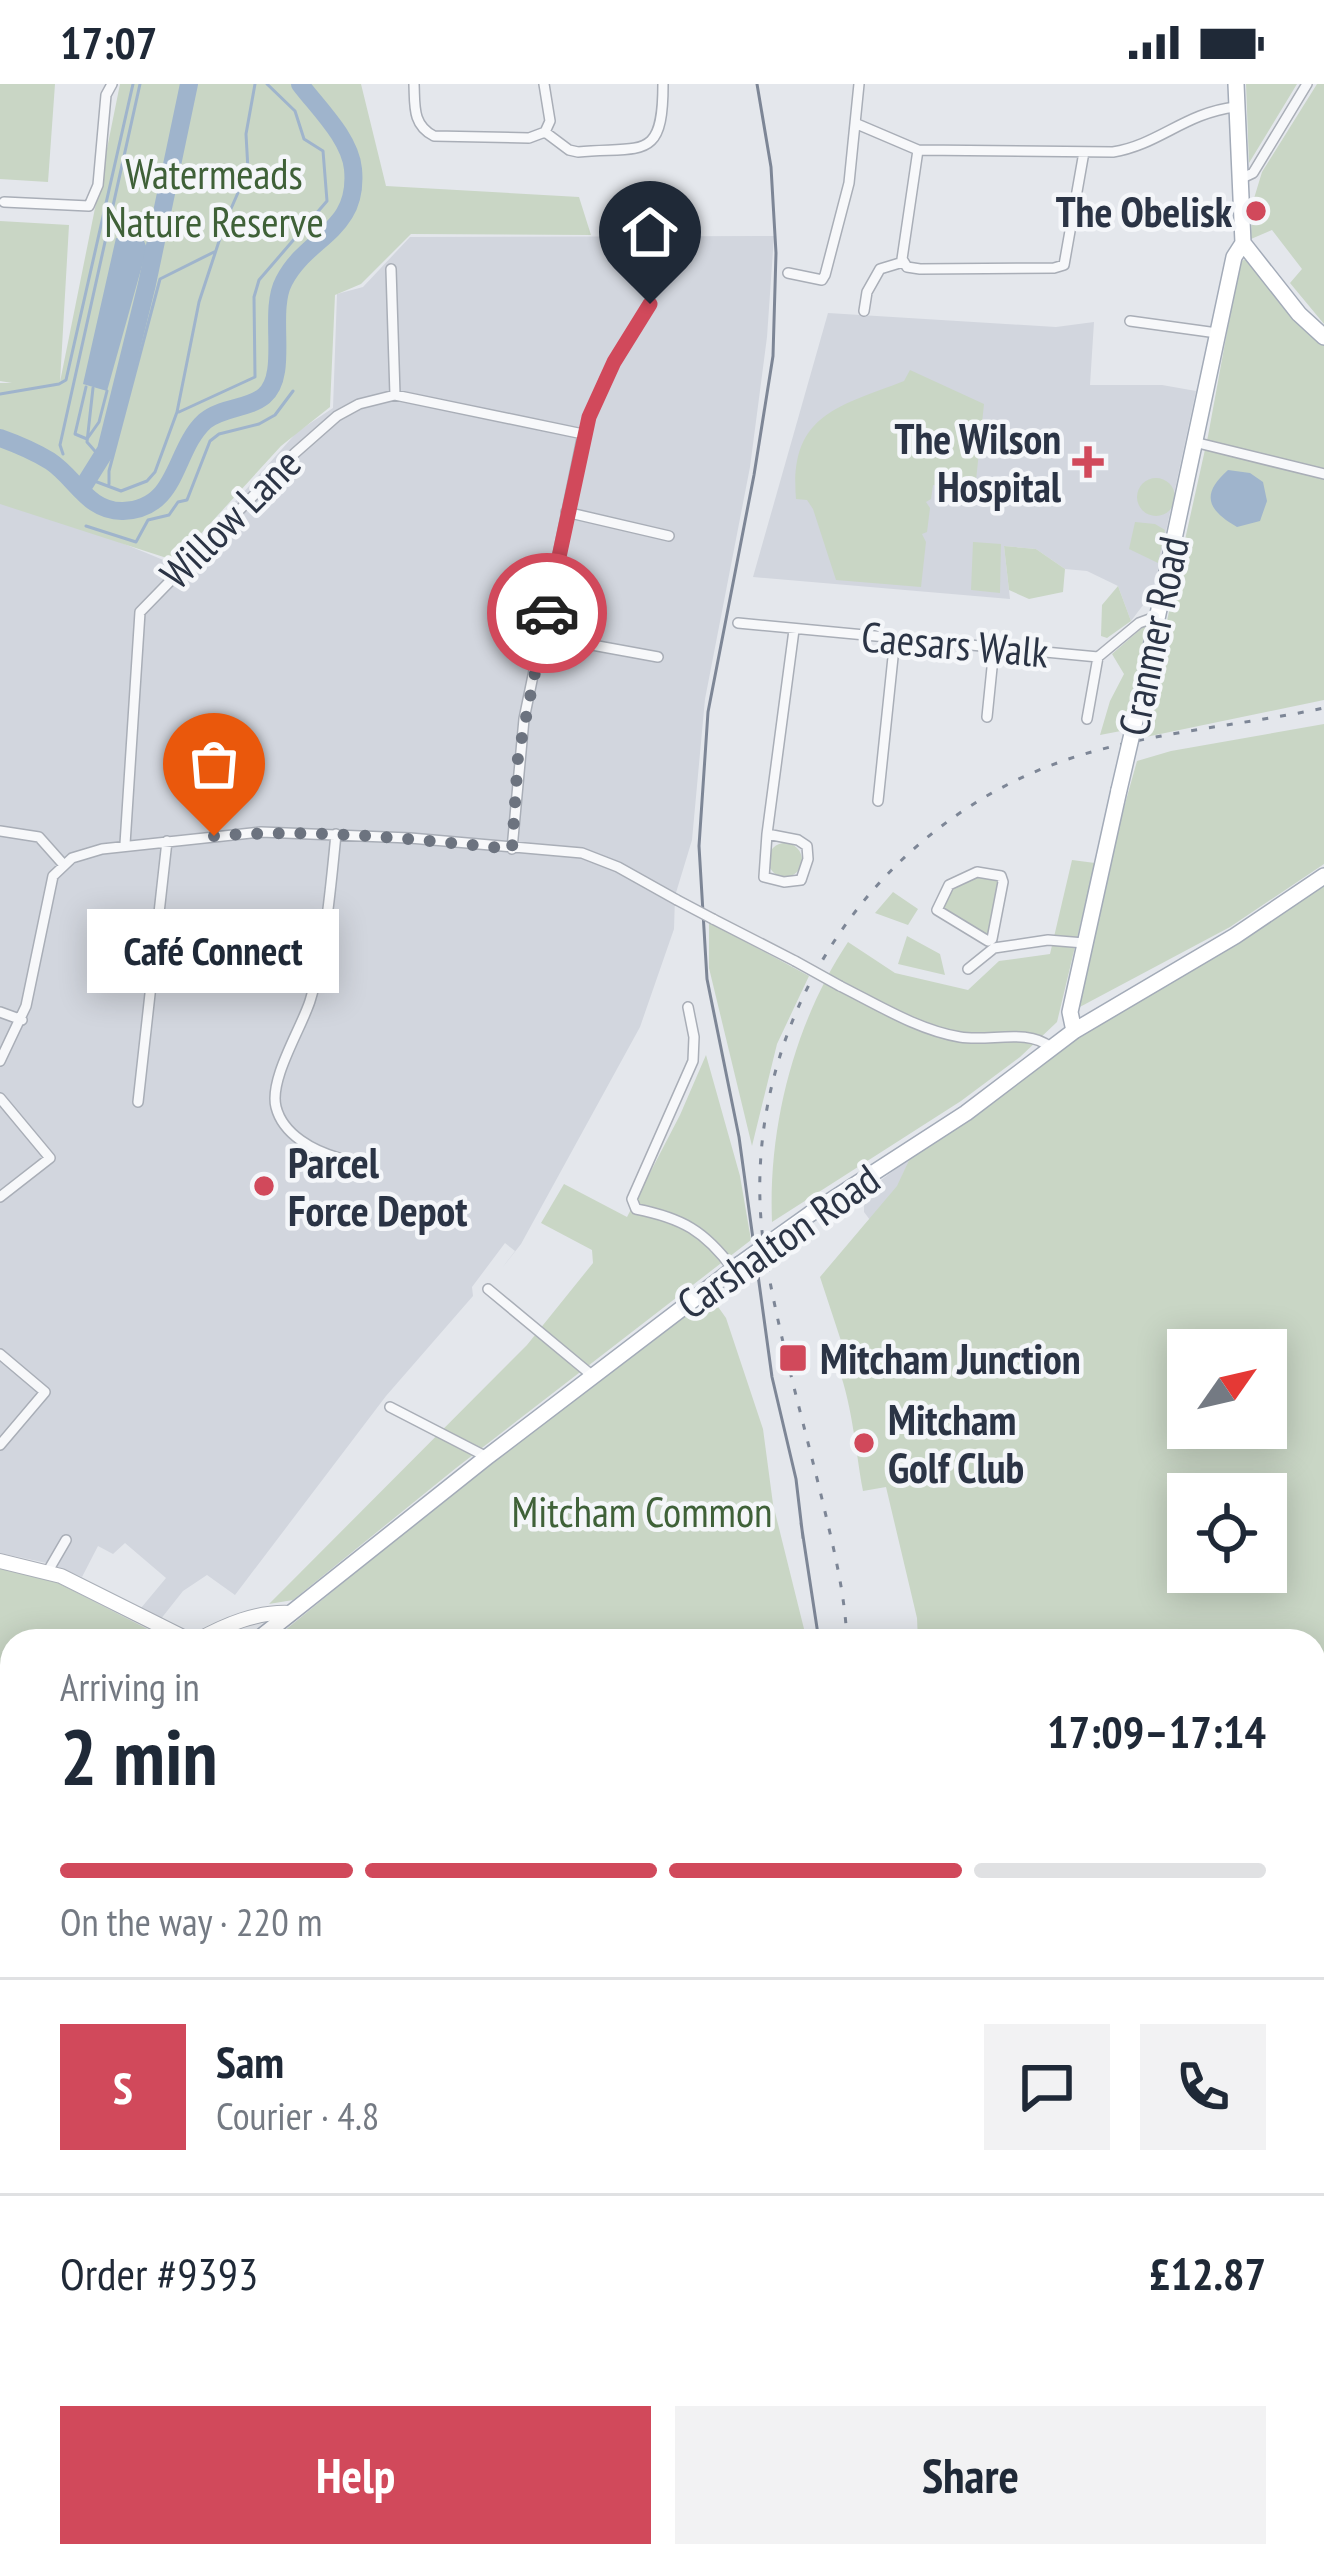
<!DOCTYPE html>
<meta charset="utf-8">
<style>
body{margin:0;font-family:"PT Sans Narrow",sans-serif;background:#f2f2f3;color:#1f2937;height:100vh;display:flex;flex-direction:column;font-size:45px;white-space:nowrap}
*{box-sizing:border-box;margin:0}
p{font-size:39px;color:#747a83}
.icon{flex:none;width:66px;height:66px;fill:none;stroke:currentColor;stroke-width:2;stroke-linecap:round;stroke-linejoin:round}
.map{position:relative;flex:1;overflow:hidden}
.sheet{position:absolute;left:0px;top:1545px;width:1326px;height:939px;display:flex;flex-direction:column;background:#fff;border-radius:36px 36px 0 0;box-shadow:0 6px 30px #0003}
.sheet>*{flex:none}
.needle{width:78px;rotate:56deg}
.buttons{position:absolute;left:1167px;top:1245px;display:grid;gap:24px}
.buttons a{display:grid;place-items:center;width:120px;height:120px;border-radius:0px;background:#fff;box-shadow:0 6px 30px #0003;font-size:60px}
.pin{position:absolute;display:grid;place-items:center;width:102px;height:102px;color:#fff;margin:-123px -51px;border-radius:50% 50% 50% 0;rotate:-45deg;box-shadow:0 0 12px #0007}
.pin .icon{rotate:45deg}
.courier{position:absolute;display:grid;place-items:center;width:120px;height:120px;margin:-60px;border:9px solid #d1495b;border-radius:50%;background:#fff;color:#222;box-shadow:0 3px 15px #0007}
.bubble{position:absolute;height:84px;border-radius:0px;background:#fff;box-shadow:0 6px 30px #0003;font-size:39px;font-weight:700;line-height:84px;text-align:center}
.headline em{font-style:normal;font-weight:700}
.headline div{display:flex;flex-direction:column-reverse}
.headline{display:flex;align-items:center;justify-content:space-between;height:204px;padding:0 60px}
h1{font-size:78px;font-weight:700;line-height:90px}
.bar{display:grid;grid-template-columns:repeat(4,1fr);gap:18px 12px;align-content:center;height:144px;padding:0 60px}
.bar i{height:15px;border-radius:9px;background:#e0e1e3}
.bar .current{background:#d1495b}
.bar p{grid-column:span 4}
.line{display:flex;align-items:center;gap:30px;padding:0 60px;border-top:3px solid #e0e1e3}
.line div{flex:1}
.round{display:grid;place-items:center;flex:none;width:126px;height:126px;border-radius:0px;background:#f2f2f3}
.primary-button{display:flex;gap:24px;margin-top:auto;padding:24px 60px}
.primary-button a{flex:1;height:138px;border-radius:0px;background:#d1495b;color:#fff;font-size:48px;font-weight:700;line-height:138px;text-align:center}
.primary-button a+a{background:#f2f2f3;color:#1f2937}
.status{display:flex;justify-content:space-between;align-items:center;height:84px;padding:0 60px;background:#fff;direction:ltr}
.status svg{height:33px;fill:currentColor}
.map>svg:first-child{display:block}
</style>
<div class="status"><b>17:07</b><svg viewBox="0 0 49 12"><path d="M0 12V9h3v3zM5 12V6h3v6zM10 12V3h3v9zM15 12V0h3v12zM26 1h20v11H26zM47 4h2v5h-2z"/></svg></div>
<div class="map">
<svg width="1324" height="2482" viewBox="0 0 1324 2482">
<rect width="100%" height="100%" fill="#e4e7ec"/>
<!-- built -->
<path fill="#d2d6de" d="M774,152L767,253L750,383L705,615L692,756L675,812L674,845L640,943L521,1160L502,1184L515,1167L505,1159L472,1203L473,1212L386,1312L235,1511L207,1491L183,1507L160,1536L141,1524L166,1494L125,1459L113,1470L98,1462L82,1493L51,1480L0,1469V419L105,452L178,482L297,348L333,324L337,210L363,203L410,153Z
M828,229L1056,243L1094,238L1090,301H1162L1196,307L1153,508L1131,537L1118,502L1087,487L1065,485L1036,465L1004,462L1010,515L753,493Z
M910,1074L898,1102L870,1136L864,1128V1109Z"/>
<!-- green -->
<path fill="#c9d6c5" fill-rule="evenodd" d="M0,0H55L48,98L0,95Z
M120,0H361L386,102L579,113L591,151L411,150L361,200L335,211L330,323L281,362L176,477L0,420V299H12L0,297V137L69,141L60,298Z
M1246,0H1297L1249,79Z
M1317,0H1324V240L1290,199L1302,185L1272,146L1251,155L1252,121L1262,88Z
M1248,175L1297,238L1324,262V616L1141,654L1208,352L1240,177Z
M910,286L984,320L975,406L933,401L931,415L926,418L930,424L927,448L922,450L926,458L921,503L836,496L813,425L807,416L796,415C789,331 837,323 904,297Z
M1137 413a19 19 0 1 1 38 0a19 19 0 1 1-38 0Z
M1135,438L1155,440L1165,446L1158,479L1129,465Z
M973,458L1001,460L1000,509L971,506Z
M1004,462L1036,465L1065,485L1063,508L1029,515L1009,506Z
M1118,502L1131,537L1107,554L1101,552L1102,521Z
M1151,536L1126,646L1100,651L1110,617L1124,590L1112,570Z
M1324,640V780L1230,843L1076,925L1108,781L1137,677L1171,667Z
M768 776a17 17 0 1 1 34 0a17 17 0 1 1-34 0Z
M1072,776L1095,779L1057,938L1020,973L961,1017L772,1138C768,1041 795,938 848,858L895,889L968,906L999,877L1050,870Z
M978,786L1000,795L991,854L945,832L940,818C949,798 956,789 978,786Z
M1324,800V2482H1125L1116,2472H1314V1557H918L917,1534L886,1403L863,1407C855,1363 852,1316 835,1275L846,1272L820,1193L897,1102L910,1074L1070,954ZM1188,1266H1266V1344H1188ZM1188,1410H1266V1488H1188Z
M893,808L918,825L908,841L875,829Z
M709,838L809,892L777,960L752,1062L709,884Z
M907,852L940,870L945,891L898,880Z
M706,971L740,1092L751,1156L456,1384L293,1516L269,1520L527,1261L593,1179L592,1166L541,1139L564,1100L627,1133L680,1031Z
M714,1217L726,1234L763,1345L773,1420L807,1557H272L490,1378L698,1223Z
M0,1484L56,1498L171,1557H12V1735L0,1746Z
M12,1760C12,1785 5,1802 5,1825L12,1832V2122L0,2125V1770Z
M12,2131V2378L0,2385V2133Z
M19,2472H1070L1072,2482H4Z"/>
<!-- water -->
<path fill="#9fb4cc" d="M116,154L144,157L147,164L107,307L83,300Z
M1228,386L1250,389L1263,398L1267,417L1260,437L1237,443C1208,426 1200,411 1228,386Z
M30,2472H201L204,2482H17Z"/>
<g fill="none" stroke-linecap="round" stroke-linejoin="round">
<!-- stream -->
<path stroke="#9fb4cc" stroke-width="3" d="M147,164L154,163
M86,303L75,350L87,355L99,338L107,307
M93,304L87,358L101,374
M0,310L59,300L66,296L133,0
M179,328L255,293L254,213L259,196L327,117L323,67L304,55L295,27L267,0
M63,370L60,361L140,0
M89,395L121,407L147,397L155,388L177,328L199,218L226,136L248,86L246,50L255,0
M109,400V387L160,195L214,168
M86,442L136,458L148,436L169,431L178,418L187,416L210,357L219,350L259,340L275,331L293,307"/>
<!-- river -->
<path stroke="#9fb4cc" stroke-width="18" d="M0,354C17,360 35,368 50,377C76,394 88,428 123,427C179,425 173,366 205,337C222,323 248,325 264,312C290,290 267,229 284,197C307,152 359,148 353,85C350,54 318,24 300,0
M81,406L106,366L147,200L189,0"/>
<!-- street casing -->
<g stroke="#a9aeb7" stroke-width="12">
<path id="street" d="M414,0C415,21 412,41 434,52L529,54L545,48
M544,0L550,37L545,48L569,66L578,68C643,62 663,78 663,0
M857,40L918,66L1113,68C1158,61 1185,29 1235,23
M918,66L902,175L907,183L920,185L1054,184L1064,181L1084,68
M1238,96L1253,89L1307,0
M4,118L89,122L98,101L106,11L112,0
M391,185L395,311
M788,189L822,196L825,191L849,99L859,0
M864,227L867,208L880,185L903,178
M1130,237L1217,249
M1194,358L1324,390
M566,428L669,452
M738,539L1098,573L1139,539L1158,532
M543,552L658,573
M987,633L994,564
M1087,635L1098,573
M878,717L895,554
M0,747L39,753L63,780
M336,750C331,802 325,868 310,917C301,945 269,995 276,1023C283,1051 314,1067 339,1074
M767,750L794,546
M767,750L798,756L807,762L808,775L801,796L784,798L764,793Z
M125,760L140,528L295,369L337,332L359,320L395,311L583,350
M512,765L524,635L583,350L605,295L650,220
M977,788L1001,792L1003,798L992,855L988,857L937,826L949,801Z
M713,835L795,877
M968,885L994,864L1048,856L1084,859
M840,902C878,921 918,946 960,953C989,958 1028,944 1050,963
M688,923L694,953L693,977L632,1115L636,1125C682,1134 705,1147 733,1185
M0,928L22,936
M0,977L26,922L53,792L72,774L102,765L261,748L410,754L582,769L618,783L677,816
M0,1014L50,1074L0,1113
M138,1018L167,757
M488,1205L594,1293
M0,1270L45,1308L0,1361
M390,1323L487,1373
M48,1487L66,1456"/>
</g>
<!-- secondary casing -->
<g stroke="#a9aeb7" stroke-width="16">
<path id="secondary" d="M0,1477L61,1492L191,1557
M196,1557C225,1541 257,1527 291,1529"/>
</g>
<!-- primary casing -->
<g stroke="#a3abb8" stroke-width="18">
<path id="primary" d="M1236,0L1243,159
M1243,159L1299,230L1324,253
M1138,624L1234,173L1243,159
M1074,947L1070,928L1119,706
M810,1130L966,1029L1074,947L1235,852L1324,792
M256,1557L487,1373L740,1180
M0,1759L12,1750"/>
</g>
<!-- street -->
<use href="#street" stroke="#f7f8fa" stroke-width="9"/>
<!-- secondary -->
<use href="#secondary" stroke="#fff" stroke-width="14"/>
<!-- primary -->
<use href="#primary" stroke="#fff" stroke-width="15"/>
<!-- tram -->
<path stroke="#7d8696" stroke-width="3" d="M757,0L771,83L776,169L773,272L754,391L708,628L699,762L707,895L739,1053L772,1293L796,1395L803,1454
M801,1439L819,1557
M1078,2472L1080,2482"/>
<!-- rail -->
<path stroke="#7d8696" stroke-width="3" stroke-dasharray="6 12" stroke-linecap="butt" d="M847,1557C845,1508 833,1462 822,1415C803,1336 780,1256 766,1176C730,968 853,758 1049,682C1135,649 1234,643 1324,624
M0,2400L12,2393"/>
<!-- street-bridge casing -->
<g stroke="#a9aeb7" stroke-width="12" stroke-linecap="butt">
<path id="street-bridge" d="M677,816L713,835
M795,877L840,902"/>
</g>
<!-- primary-bridge casing -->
<g stroke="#a3abb8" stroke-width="18" stroke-linecap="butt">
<path id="primary-bridge" d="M1119,706L1138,624
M740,1180L810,1130"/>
</g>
<!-- street-bridge -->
<use href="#street-bridge" stroke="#f7f8fa" stroke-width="9"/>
<!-- primary-bridge -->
<use href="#primary-bridge" stroke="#fff" stroke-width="15"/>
</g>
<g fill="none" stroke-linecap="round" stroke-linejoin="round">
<!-- done -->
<path stroke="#6c737f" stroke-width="12" stroke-dasharray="0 21.6" d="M214,752C314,744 413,755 512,765L518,673L547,529"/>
<!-- route -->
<path stroke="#d1495b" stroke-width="15" d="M547,529L589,333L614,278L650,220"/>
</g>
<!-- markers -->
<g fill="#d1495b" stroke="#f4f6f9" stroke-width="4.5">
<circle cx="1256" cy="127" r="12"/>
<path d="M1082 360h12v12h12v12h-12v12h-12v-12h-12v-12h12z"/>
<circle cx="264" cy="1102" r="12"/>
<rect x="778" y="1259" width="30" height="30" rx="6"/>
<circle cx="864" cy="1359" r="12"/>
</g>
<g text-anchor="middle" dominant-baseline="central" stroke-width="9" stroke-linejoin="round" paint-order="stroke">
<!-- park labels -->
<g font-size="42" fill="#3f6138" stroke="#f4f6f9">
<text x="214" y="89">Watermeads<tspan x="214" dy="48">Nature Reserve</tspan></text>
<text x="642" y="1427">Mitcham Common</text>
</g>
<!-- poi labels -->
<g font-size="42" font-weight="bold" fill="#2b3445" stroke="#f4f6f9" text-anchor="start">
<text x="1232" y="127" text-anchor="end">The Obelisk</text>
<text x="1061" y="354" text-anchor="end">The Wilson<tspan x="1061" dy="48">Hospital</tspan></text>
<text x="288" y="1078">Parcel<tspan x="288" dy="48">Force Depot</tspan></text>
<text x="820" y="1274">Mitcham Junction</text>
<text x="888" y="1335">Mitcham<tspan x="888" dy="48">Golf Club</tspan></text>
</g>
<!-- street labels -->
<g font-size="42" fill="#2b3445" stroke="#f4f6f9">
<text transform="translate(230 434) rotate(-45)">Willow Lane</text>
<text transform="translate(1153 552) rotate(-78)">Cranmer Road</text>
<text transform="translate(955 560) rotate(5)">Caesars Walk</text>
<text transform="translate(778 1157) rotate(-35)">Carshalton Road</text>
</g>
</g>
</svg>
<div class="buttons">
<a><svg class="needle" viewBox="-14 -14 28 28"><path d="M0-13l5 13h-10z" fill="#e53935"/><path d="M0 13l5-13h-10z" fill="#747a83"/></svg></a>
<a><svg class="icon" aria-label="locate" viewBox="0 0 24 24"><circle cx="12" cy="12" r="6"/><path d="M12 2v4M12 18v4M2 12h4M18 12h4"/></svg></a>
</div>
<div class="pin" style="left:214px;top:752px;background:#ea580c"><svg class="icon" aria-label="bag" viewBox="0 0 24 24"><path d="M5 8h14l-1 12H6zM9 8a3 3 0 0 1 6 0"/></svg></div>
<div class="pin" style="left:650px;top:220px;background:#1f2937"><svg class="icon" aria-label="home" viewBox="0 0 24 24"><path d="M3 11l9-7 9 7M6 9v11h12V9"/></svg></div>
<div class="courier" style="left:547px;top:529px"><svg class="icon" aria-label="car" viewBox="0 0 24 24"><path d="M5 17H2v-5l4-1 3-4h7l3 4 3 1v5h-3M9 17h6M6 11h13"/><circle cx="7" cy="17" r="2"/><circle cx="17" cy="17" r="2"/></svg></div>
<div class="bubble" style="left:87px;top:825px;width:252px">Café Connect</div>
<section class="sheet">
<div class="headline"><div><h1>2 min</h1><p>Arriving in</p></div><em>17:09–17:14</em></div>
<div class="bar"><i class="current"></i><i class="current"></i><i class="current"></i><i></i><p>On the way · 220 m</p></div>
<div class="line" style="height:216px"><b class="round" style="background:#d1495b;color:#fff">S</b><div><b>Sam</b><p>Courier · 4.8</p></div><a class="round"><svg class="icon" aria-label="chat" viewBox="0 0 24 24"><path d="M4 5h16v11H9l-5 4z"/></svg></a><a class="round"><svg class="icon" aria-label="phone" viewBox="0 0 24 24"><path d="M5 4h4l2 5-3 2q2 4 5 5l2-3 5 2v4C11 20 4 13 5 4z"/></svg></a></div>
<div class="line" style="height:156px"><div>Order #9393</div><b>£12.87</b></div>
<div class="primary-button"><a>Help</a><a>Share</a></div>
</section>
</div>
